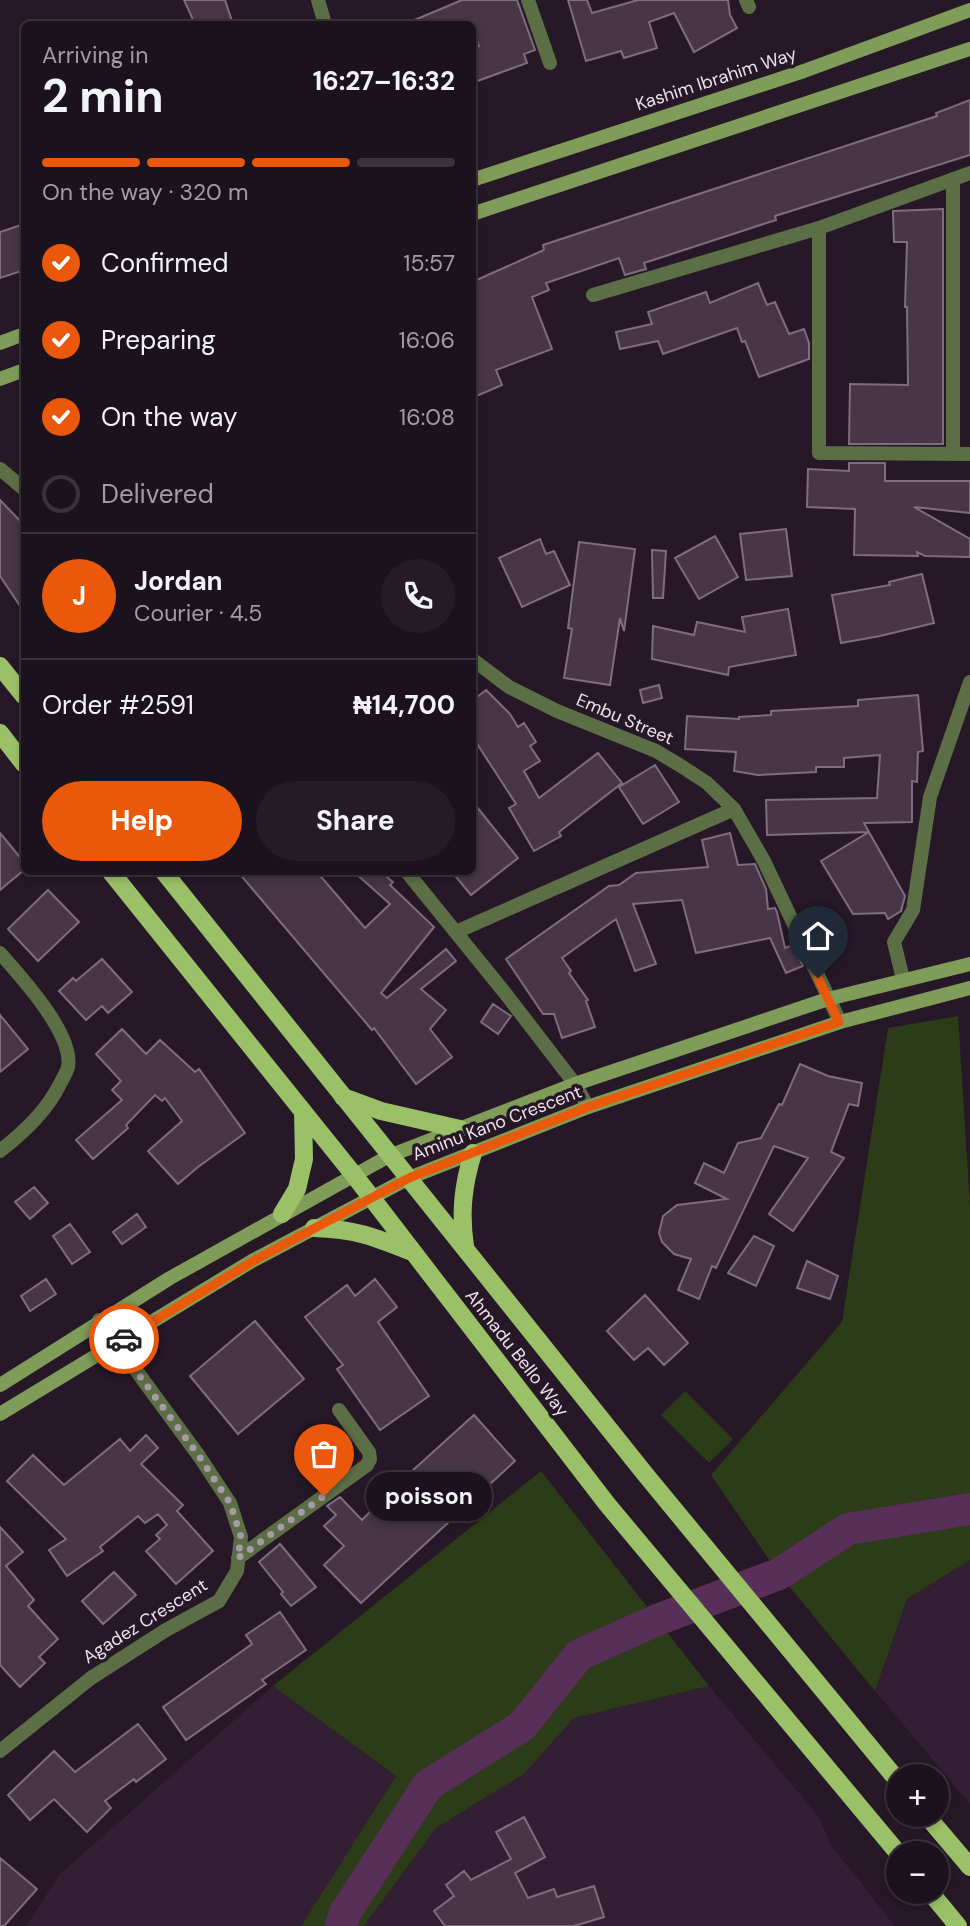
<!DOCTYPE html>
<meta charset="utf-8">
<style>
body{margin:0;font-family:"DM Sans",sans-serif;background:#251b26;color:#f1f3f6;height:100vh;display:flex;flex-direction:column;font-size:26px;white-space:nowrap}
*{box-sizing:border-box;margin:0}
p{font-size:23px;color:#a09ea4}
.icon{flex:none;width:38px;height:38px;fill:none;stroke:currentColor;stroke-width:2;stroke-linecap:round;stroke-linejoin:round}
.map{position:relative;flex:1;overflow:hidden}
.side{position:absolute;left:21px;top:21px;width:455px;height:854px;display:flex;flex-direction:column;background:#1c121d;border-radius:10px;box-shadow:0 4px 10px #0003,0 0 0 2px #3a323b}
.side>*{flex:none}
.buttons{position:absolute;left:886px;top:1764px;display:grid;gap:14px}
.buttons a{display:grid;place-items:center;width:63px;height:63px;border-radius:50%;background:#1c121d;box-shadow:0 4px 10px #0003,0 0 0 2px #3a323b;font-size:35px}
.pin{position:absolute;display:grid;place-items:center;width:60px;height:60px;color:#fff;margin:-72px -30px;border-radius:50% 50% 50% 0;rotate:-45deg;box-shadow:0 0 7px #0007}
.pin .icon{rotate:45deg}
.courier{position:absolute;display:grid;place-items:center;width:70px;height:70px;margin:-35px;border:5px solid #ea580c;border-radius:50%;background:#fff;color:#222;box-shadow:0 2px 9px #0007}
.bubble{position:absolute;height:49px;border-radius:24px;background:#1c121d;box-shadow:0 4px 10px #0003,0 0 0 2px #3a323b;font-size:23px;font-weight:700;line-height:49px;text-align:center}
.overview em{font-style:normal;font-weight:700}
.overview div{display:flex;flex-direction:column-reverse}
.overview{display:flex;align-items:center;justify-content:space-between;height:119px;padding:0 21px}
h1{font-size:46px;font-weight:700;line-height:52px}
.bar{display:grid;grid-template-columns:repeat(4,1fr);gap:10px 7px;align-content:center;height:84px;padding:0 21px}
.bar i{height:9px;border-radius:5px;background:#3a323b}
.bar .on{background:#ea580c}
.bar p{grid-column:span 4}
.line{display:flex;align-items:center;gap:18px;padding:0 21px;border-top:2px solid #3a323b}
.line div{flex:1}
.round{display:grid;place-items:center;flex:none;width:74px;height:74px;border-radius:37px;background:#251b26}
ol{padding:0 21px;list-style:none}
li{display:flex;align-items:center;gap:21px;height:77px}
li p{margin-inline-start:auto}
li .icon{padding:7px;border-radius:50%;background:#ea580c;color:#fff;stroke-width:4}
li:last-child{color:#a09ea4}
li i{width:38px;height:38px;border:4px solid #3a323b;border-radius:50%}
.primary-button{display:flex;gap:14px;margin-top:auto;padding:14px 21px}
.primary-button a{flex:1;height:80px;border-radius:42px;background:#ea580c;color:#fff;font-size:28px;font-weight:700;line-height:80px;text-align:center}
.primary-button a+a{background:#251b26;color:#f1f3f6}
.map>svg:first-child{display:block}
</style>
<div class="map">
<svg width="970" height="1926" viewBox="0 0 970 1926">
<rect width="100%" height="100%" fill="#261827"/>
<!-- built -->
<path fill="#321f33" d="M970,1560V1804L875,1691L907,1599Z
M273,1686L396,1776L301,1926H26L60,1874Z
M709,1686L819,1817L831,1845L895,1926H364L436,1828L524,1774L574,1718Z"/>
<!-- green -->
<path fill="#2d3c18" d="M958,1016L970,1205V1560L907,1599L875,1691L779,1574L711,1475L842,1322L888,1028Z
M685,1391L733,1439L709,1463L661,1415Z
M541,1471L709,1686L574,1718L524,1774L436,1828L364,1926H301L396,1776L273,1686Z"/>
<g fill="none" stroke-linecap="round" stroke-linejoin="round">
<!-- river -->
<path stroke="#572f59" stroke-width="32" d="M341,1926L345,1913L428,1785L522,1726L579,1655L657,1620L779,1574L848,1529L970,1509"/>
</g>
<!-- building -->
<path fill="#463646" stroke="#7f6d7f" stroke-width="2" d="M184,0H225L233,24H195Z
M462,0H517L535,50L524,54L527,63L472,83V48L479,46L472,31V24H405Z
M568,0H587L592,13L638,0H728L730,15L737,28L694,52L674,13L649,22L657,48L624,58L621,51L586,61Z
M970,100V155L775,216L776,220L644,263L646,269L625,275L619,258L546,283L549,290L532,297L552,349L496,370L502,385L472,398V282L544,250L543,245L937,116L936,113Z
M943,209V444H849L850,384L908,385L907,307H905L907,242H894L893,211Z
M24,224V270L0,278V232Z
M758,283L767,305L775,302L789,334L804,329L809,343V359L759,377L745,341L742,342L737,328L663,354L658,341L620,349L616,332L652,324L648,312L706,292L710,303Z
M849,463H885V481H970V513L914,507L970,539V557L925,556L917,552L918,556L854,555L855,509L807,507L808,469L849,471Z
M0,500L24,525V612L0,576Z
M786,529L792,576L746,580L740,534Z
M715,536L738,577L699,599L675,558Z
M540,539L546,554L554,551L570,585L522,607L499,558Z
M579,542L635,549L624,631L620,618L610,685L564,678L572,629L568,628Z
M652,550L666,551L663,598H653Z
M922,574L934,623L880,636L841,643L832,595L890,585L889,582Z
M788,609L796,655L729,667L728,675L652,659L653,626L694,635L697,622L745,632L742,617Z
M659,685L662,698L643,703L640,690Z
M486,690L510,714L518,727L524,723L536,742L530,746L540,761L524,771L539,798L598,753L622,783L559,832L561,836L534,851L509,808L516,804L472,736V701Z
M918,695L923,751L918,752L917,782L912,781V822L864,823L869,832L767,835L766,800L877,798L880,755L844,758V767H816V772L758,775L734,771L736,752L685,749L687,716L739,719V717L771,715V711L858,706V700Z
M655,765L679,802L643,824L619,787Z
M472,801L518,858L471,895L452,872H472Z
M869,832L905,896L901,911L888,919L885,913L853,914L821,861Z
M0,833L24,862V870L0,890Z
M730,833L738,865L755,864L766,889L768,909L775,908L777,912L785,948L793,945L803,966L786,973L770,938L696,953L682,900L633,904L656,964L635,971L616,919L562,958L571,971L569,973L588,1000L586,1001L595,1027L562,1038L554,1014H543L506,959L609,886L619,885L636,873L708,867L702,840Z
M238,872H317L365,928L390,904L354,872H381L393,882L390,885L434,927L381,993L387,998L446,949L456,961L421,989L446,1010L430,1029L452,1057L416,1084L374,1028L372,1030Z
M48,890L79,922L38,961L8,929Z
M102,959L132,992L108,1013L102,1006L86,1020L59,991L73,978L76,981Z
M493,1004L511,1016L498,1034L481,1022Z
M0,1015L28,1049L0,1072Z
M122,1029L146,1054L160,1040L195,1072L199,1069L245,1133L198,1167L178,1184L148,1151L182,1121L165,1098L162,1101L155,1095L126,1125L128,1128L93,1159L76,1140L122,1100L112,1090L121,1081L96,1054Z
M800,1064L828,1076L862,1083L858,1106L849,1104L831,1152L844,1158L793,1231L769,1214L808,1158L774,1146L716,1268L712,1266L699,1299L678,1290L691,1259L674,1254L662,1242L659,1233L663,1216L677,1205L727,1199L695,1183L704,1163L724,1173L738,1143L761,1138L779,1104L782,1105Z
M34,1187L48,1203L30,1219L15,1202Z
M137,1214L146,1227L122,1244L113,1232Z
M70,1224L90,1252L72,1264L53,1236Z
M754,1236L774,1246L756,1286L728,1273Z
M807,1261L838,1276L830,1299L797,1288Z
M46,1279L56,1294L30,1311L21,1296Z
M375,1279L397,1307L378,1322L429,1396L380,1430L337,1369L343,1365L305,1317L347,1285L355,1296Z
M645,1295L688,1343L664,1365L648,1348L634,1360L607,1331Z
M255,1321L304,1379L238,1434L190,1376Z
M474,1415L515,1461L361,1603L324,1565L344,1546L324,1526L336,1515L327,1506L340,1497L362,1520L390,1491Z
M146,1435L158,1448L141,1464L183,1505L177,1511L213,1551L176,1584L146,1551L160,1539L156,1535L167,1525L158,1514L145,1523L138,1516L100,1547L103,1551L67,1576L49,1550L66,1539L7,1481L33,1455L64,1485L120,1439L130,1451Z
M0,1527L23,1552L6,1566L34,1600L28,1606L58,1639L39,1657L45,1663L20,1687L0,1665Z
M280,1544L316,1587L291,1606L281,1594L283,1592L259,1562Z
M114,1572L136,1595L103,1624L82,1601Z
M280,1612L306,1650L262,1680L266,1684L186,1740L163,1707L252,1644L246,1635Z
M138,1724L166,1759L136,1782L134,1779L105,1801L111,1808L87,1832L54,1799L30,1820L8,1795L54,1751L75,1772Z
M524,1817L545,1857L515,1873L528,1898L554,1889L557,1897L594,1886L604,1917L574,1926H445L434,1911L454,1896L446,1885L464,1871L471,1880L511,1859L496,1832Z
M0,1858L37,1889L4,1926H0Z"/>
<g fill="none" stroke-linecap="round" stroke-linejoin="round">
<!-- street -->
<path stroke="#5c6e45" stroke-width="14" d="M318,0L325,24
M528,0L550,63
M746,0L749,7
M819,228V453L970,454
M593,295L819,228L970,173
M953,453V179
M0,469L24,489
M472,659L509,687L557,711L656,751L681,766L707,783L734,809L764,861L840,1022
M407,872L505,993L575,1084L588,1107
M456,932L734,809
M0,953C21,977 74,1034 68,1067C67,1072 63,1078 61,1082C47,1111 25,1131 0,1151
M903,979L894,942L913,910L930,797L970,682
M238,1558L367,1465L370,1459L369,1452L339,1410
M0,1751L91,1678L166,1630L219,1601L237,1571L241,1537L230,1503L199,1456L99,1320"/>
<!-- secondary -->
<path stroke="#7f9d59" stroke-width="14" d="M472,180L804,71L970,10
M472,214L970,49
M0,343L24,334
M0,379L24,370
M0,1385L170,1278L389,1156L575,1084L828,999L970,964
M0,1414L252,1261L409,1178L588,1107L840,1022L970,988"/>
<!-- primary -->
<path stroke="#9bc168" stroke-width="18" d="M0,666L24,696
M0,733L24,764
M111,872L354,1175L607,1504L898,1853
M164,872L645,1474L898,1781
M343,1097L381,1111L460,1129
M282,1214L297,1189L304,1159L303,1111
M314,1228C355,1229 375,1237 412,1252
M465,1246C460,1213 463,1185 473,1153
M926,1815L970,1867
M930,1892L958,1926"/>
</g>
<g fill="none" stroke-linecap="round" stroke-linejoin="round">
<!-- done -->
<path stroke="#a69ba6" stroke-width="7" stroke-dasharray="0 12.6" d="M124,1339L116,1344L199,1456L230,1503L241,1537L238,1558L324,1496"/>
<!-- route -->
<path stroke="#ea580c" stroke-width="9" d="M124,1339L253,1261L409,1178L588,1107L839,1022L818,978"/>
</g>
<g text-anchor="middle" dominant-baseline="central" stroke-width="7" stroke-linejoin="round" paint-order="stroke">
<!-- street labels -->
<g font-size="18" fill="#ebe1eb" stroke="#261827">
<text transform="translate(716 79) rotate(-18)">Kashim Ibrahim Way</text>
<text transform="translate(625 719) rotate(23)">Embu Street</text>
<text transform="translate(497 1123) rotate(-21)">Aminu Kano Crescent</text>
<text transform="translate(517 1353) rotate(52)">Ahmadu Bello Way</text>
<text transform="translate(145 1621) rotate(-32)">Agadez Crescent</text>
</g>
</g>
</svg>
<div class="buttons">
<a>+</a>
<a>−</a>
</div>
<div class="pin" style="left:324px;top:1496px;background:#ea580c"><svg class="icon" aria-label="bag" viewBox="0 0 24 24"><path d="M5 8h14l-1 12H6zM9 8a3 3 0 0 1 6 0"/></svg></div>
<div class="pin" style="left:818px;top:978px;background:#1f2937"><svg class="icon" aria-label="home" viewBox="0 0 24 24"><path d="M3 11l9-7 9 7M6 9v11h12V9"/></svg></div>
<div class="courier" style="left:124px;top:1339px"><svg class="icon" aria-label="car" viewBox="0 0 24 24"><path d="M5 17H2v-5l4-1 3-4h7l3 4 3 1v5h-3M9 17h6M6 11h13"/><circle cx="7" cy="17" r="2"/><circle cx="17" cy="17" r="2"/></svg></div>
<div class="bubble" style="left:366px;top:1472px;width:126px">poisson</div>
<section class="side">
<div class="overview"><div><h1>2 min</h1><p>Arriving in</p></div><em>16:27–16:32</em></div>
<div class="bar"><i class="on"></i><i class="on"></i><i class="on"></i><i></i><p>On the way · 320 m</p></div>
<ol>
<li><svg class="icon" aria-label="check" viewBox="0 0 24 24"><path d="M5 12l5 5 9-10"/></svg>Confirmed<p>15:57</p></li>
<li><svg class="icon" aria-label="check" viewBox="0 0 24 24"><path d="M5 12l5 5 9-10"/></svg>Preparing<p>16:06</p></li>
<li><svg class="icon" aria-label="check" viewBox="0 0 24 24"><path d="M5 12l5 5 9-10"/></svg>On the way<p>16:08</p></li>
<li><i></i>Delivered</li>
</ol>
<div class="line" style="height:126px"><b class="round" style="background:#ea580c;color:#fff">J</b><div><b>Jordan</b><p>Courier · 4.5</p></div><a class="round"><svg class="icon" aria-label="phone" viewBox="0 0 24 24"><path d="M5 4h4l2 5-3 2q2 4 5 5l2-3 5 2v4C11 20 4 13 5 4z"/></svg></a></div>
<div class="line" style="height:91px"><div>Order #2591</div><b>₦14,700</b></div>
<div class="primary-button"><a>Help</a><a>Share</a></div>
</section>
</div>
